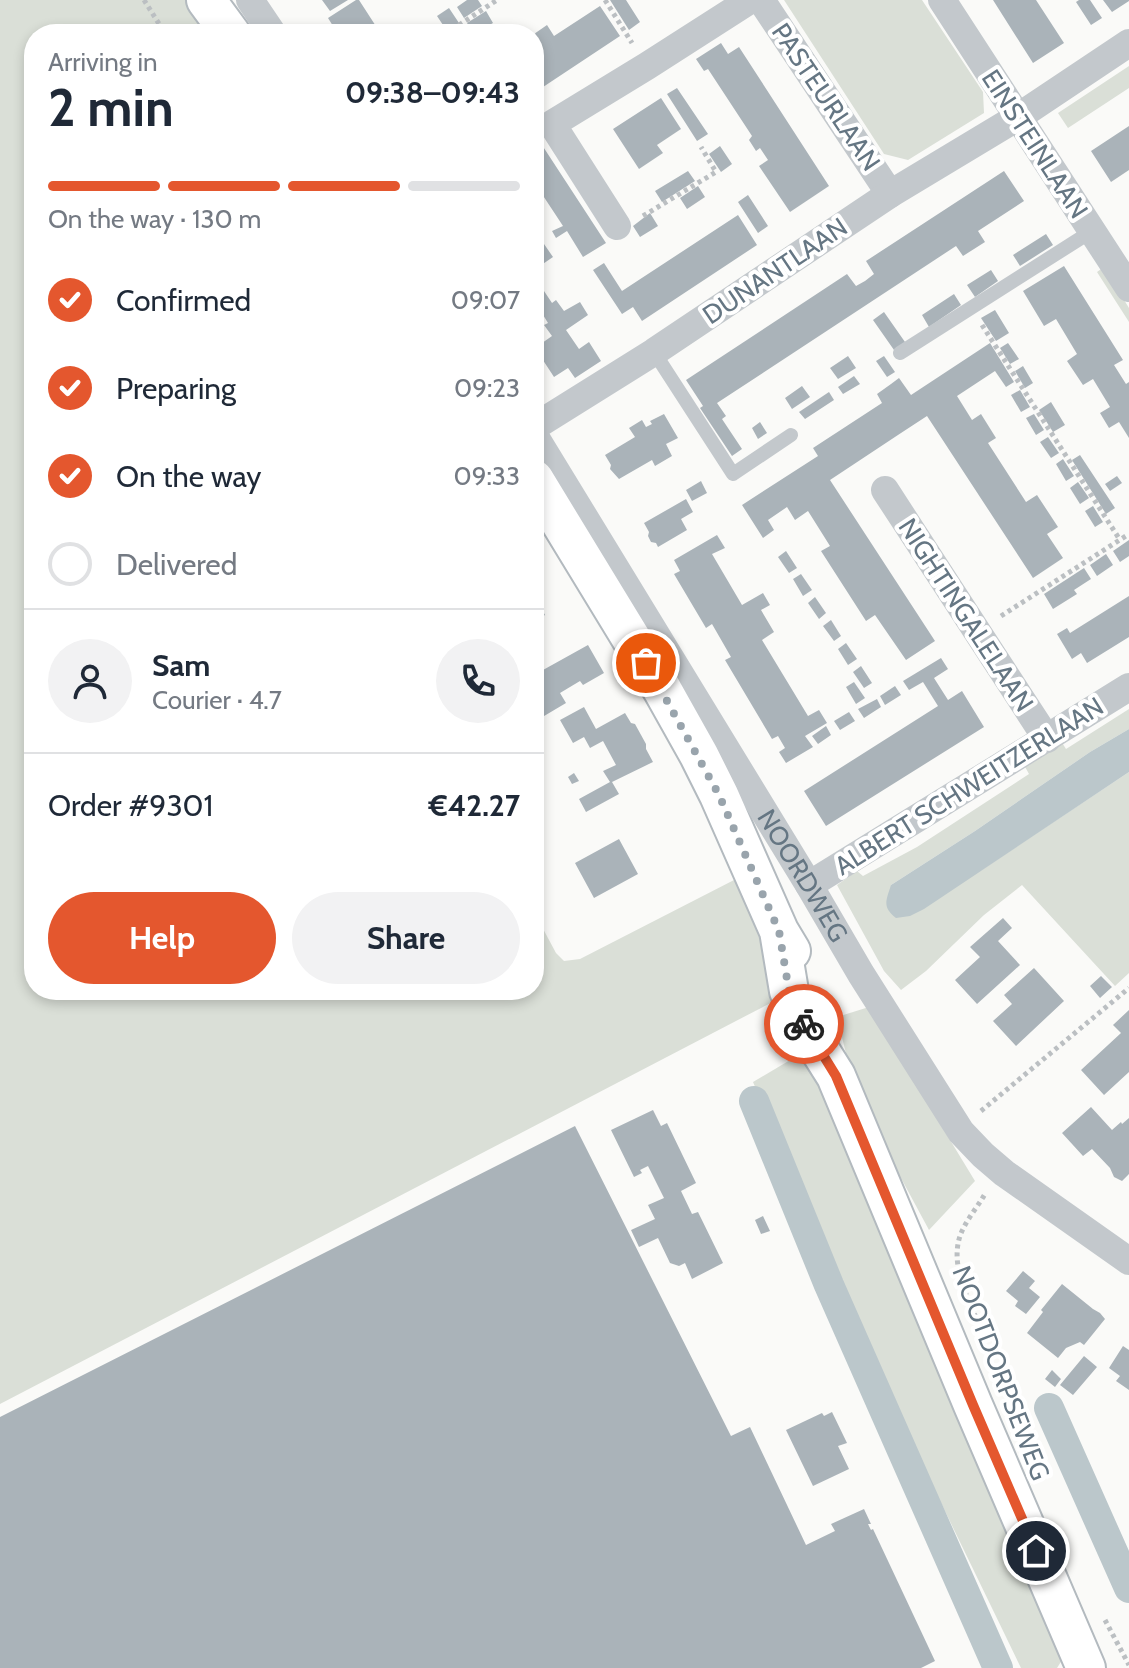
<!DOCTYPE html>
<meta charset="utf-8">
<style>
body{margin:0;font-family:Cabin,sans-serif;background:#f2f2f3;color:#1f2937;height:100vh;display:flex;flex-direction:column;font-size:30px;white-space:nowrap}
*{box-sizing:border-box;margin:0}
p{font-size:26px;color:#747a83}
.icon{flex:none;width:44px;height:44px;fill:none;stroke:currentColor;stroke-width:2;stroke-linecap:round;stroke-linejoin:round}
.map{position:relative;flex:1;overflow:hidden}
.side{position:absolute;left:24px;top:24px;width:520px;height:976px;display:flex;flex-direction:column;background:#fff;border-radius:32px;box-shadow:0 4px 12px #0003}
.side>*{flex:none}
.pin{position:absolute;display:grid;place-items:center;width:68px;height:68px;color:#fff;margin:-34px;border:4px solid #fff;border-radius:50%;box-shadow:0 2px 8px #0007}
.courier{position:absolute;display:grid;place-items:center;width:80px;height:80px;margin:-40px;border:6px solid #e4572e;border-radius:50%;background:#fff;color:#222;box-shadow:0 2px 10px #0007}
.headline em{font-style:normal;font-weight:800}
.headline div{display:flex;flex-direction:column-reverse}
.headline{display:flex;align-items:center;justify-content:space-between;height:136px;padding:0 24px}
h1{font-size:52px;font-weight:800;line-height:60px}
.bar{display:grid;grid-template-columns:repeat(4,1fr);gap:12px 8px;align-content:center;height:96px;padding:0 24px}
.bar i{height:10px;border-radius:6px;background:#e0e1e3}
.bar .selected{background:#e4572e}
.bar p{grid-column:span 4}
.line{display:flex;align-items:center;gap:20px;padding:0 24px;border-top:2px solid #e0e1e3}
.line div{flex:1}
.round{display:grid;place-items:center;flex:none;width:84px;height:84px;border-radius:42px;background:#f2f2f3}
ol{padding:0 24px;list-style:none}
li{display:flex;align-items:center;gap:24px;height:88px}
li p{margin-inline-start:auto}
li .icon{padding:8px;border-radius:50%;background:#e4572e;color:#fff;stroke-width:4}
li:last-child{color:#747a83}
li i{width:44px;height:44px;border:4px solid #e0e1e3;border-radius:50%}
.cta{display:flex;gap:16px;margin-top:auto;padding:16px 24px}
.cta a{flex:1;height:92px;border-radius:48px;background:#e4572e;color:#fff;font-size:32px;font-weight:800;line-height:92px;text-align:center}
.cta a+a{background:#f2f2f3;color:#1f2937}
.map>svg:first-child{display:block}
</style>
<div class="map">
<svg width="1129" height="1668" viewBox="0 0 1129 1668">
<rect width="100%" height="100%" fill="#fafaf8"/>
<!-- green -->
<path fill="#dadfd7" d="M0,0H186L210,34H34V990H534V912L556,953L564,961L580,959L736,879L784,996L0,1404Z
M784,0H922L983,92L984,113L908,160L884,154Z
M1129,66V88L1068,128L1058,113Z
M1104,267L1129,308V322L1097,272Z
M1129,709V729L1090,752L975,831L891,885L980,871L1129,772V973L1115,986L1022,885L984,915L926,971L901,990L884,971L837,885L857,871L863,876L917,847L1029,774L1024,765L1061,741L1066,749Z
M869,1007L975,1181L929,1230L874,1128L852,1078L837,1017Z
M807,1050L1064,1657L1057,1668H1021L866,1348L753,1082Z"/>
<!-- water -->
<path fill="#bbc7cb" d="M1129,729V772L924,909L910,916L896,918C882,907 886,901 891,885L975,831L1090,752Z"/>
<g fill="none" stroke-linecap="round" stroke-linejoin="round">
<!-- canal -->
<path stroke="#bbc7cb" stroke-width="30" d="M754,1101L829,1285L998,1668
M1049,1408L1129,1588"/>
</g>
<!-- building -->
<path fill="#aab3b9" d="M322,0H348L330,11Z
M356,0H359L381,34H338L328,18Z
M467,0H478L482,6L464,18L457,7Z
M610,0H626L640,22L629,30Z
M993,0H1036L1064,43L1033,63Z
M1079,0H1090L1102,18L1091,25L1076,2Z
M1103,0H1129V1L1112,12Z
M600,6L620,36L534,93V34L547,25L554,36Z
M449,8L459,23L447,31L437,16Z
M486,11L493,23L474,34L467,23Z
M721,43L728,54L739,47L829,186L790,212L759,166L768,160L760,148L756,151L749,140L752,136L708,69L704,71L696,59Z
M677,88L708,134L697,141L667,94Z
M661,98L681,129L657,145L663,153L639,169L613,129Z
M1129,126V170L1111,182L1091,151Z
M540,142L606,243L583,257L567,231L556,238L552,231L563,226L538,188L534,190V146Z
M720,146L732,164L721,172L709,154Z
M688,171L695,181L662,202L655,191Z
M1004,171L1024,201L978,231L985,242L963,256L956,246L717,403L726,416L722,419L742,449L732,456L700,408L703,406L686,380L847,274L856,286L865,281L874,274L866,261Z
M698,186L705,197L687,209L680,198Z
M748,195L768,226L758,233L738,202Z
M650,213L658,226L640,237L633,226Z
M738,215L757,245L642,321L633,307L622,314L593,270L604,263L622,291Z
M1046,234L1053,245L1020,266L1013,255Z
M544,244L553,257L534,270V251Z
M1064,266L1123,360L1114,365L1126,384L1129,382V438L1119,422L1109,428L1100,413L1110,407L1093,379L1083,385L1067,361L1077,354L1056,319L1044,326L1023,291Z
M991,270L998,281L975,297L967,285Z
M534,276L552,303L556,300L564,311L580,302L588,315L566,330L579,349L589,342L601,361L575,378L568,368L554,377L535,348L552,336L544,325L548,323L540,310L534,314Z
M954,294L961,305L929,327L922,315Z
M995,310L1009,333L996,341L981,318Z
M884,312L905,342L894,350L873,320Z
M990,343L1014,382L1006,387L995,371L957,396L972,420L981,414L996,438L988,443L1026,502L1037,495L1058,527L1047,534L1063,558L1033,578L927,416L901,433L830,480L935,641L906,660L875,615L866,621L821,551L830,546L808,511L795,520L787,507L768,520L774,530L763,538L742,505L818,456L813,448L882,403L877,394L891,384L899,378L911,395Z
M1008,343L1019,359L1010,364L1000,348Z
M848,356L856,368L838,379L830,368Z
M884,356L895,372L887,377L876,361Z
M1023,366L1033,383L1025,388L1015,371Z
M854,376L860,384L843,394L838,387Z
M802,386L810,397L792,409L785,398Z
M1020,390L1030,407L1021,412L1011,395Z
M829,392L834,400L805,419L799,412Z
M1051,402L1065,425L1053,432L1039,410Z
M664,414L678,438L666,444L672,456L655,466L652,460L619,479L610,469L611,465L605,455L635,437L629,428L642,420L646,427L652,424L650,421Z
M1034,414L1044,430L1036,435L1026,418Z
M760,422L767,433L758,439L752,428Z
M1048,437L1059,453L1051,458L1040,442Z
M1080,455L1115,508L1106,514L1072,460Z
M1063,459L1074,476L1066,481L1056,464Z
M1117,476L1122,483L1110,491L1105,484Z
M701,481L707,493L692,501L686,490Z
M1078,482L1089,498L1080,504L1070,488Z
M686,499L693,512L681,519L687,530L658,547L656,543L651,542L648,536L649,532L644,523Z
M1093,506L1103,522L1095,527L1085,511Z
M717,535L725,548L712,554L742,605L763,593L770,605L761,610L774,632L762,640L808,716L819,710L827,723L805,736L813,747L786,763L779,752L785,748L778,736L772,739L725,660L731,657L712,624L706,628L674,574L680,571L674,560Z
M1129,540V556L1120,562L1113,551Z
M786,551L797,568L789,573L778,557Z
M1106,554L1113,565L1097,576L1090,565Z
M1084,568L1091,579L1074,590L1077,594L1053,609L1044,594Z
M801,574L812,590L803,596L793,579Z
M534,595L545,615L534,621Z
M1129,596V637L1087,663L1081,653L1072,659L1057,634L1067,628L1070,633Z
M815,597L826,613L819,619L808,603Z
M831,620L841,636L834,641L823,626Z
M846,643L857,659L848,665L838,649Z
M588,645L604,673L583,685L580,681L560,693L566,703L534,722V675Z
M941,658L948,669L934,678L948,700L962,691L984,727L826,826L804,791L938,706L923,682L909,690L903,681Z
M861,666L872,683L864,688L853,672Z
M854,682L865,698L856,704L846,687Z
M895,686L901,695L885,705L880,696Z
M877,699L881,707L864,718L858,709Z
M584,707L596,729L625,713L631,723L635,724L646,744V749L653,762L612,782L619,794L586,812L579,799L610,782L603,771L616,765L603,741L590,748L584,737L573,743L560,720Z
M849,712L855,721L840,730L834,721Z
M826,726L831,735L818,744L812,736Z
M574,773L579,781L572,784L568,777Z
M619,839L638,874L594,898L575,863Z
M1003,918L1012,928L998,941L1020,965L977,1004L955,980L980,957L970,947Z
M1034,968L1064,1001L1016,1046L993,1021L1012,1004L1004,995Z
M1101,976L1112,987L1100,998L1090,986Z
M1129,1010V1072L1104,1095L1081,1070L1121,1033L1113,1025Z
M1091,1107L1112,1130L1121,1122L1122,1124L1129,1118V1174L1122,1181L1114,1177L1110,1168L1092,1149L1083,1156L1062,1133Z
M653,1110L661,1126L667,1123L696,1183L681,1191L692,1214L698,1212L723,1263L692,1279L685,1263L679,1266L670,1263L658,1238L639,1247L631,1230L655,1219L648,1205L664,1198L648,1166L640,1170L642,1173L634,1177L611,1130Z
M575,1126L731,1436L750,1427L806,1545L835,1531L831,1524L864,1509L871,1524H868L871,1530L873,1529L935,1661L921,1668H0V1417Z
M763,1216L770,1231L761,1234L755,1220Z
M1023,1271L1035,1281L1029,1288L1040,1297L1026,1314L1015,1306L1018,1301L1006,1291Z
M1062,1284L1093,1309L1100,1313L1105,1319L1084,1345L1080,1342L1066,1348L1058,1358L1027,1333L1043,1312L1041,1310Z
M1123,1346L1129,1350V1390L1116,1381L1120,1376L1109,1368Z
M1084,1356L1097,1367L1073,1395L1060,1385Z
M1052,1370L1061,1379L1055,1387L1045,1379Z
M832,1412L847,1443L838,1446L849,1469L813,1486L786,1430L822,1413L824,1416Z"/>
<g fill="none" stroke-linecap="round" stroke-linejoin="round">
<!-- secondary casing -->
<g stroke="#b3babf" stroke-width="42">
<path id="secondary" d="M206,0L231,34
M534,479L662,689L699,755L719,795L779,931L791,951
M779,931L789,991L802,1022L836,1076L973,1405L1086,1668"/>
</g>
<!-- path -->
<path stroke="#bbbfc2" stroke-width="5" stroke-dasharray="4 4" stroke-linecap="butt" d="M144,0L161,27
M605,0L632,43
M459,25L497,0
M643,216L716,172L701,147
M982,325L1120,540
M1001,616L1129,534
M981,1111L1129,988
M982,1332C970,1301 947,1264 962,1231C968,1218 978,1206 985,1194
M1105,1620L1129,1665"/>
<!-- service -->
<path stroke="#c3c8cc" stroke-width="14" d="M654,352L733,474L791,435
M900,353L1092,231"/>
<!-- minor -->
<g stroke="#c3c8cc" stroke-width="28">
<path d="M250,0L273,34"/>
<path d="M761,0L890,194"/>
<path d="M942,0L1129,288"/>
<path d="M617,226L552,124L647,66L750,0"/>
<path d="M534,427L654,352L890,194L1018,117L1129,43"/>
<path id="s1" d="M534,435L809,885L861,974L961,1132L983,1155L1004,1173L1129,1261"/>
<path d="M885,490L1047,739"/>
<path d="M809,885L1129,687"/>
</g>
<!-- secondary -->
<use href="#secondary" stroke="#fff" stroke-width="38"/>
</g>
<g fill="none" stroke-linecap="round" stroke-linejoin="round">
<!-- done -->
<path stroke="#99a4ac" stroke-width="8" stroke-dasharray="0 14.4" d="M646,663L719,795L767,904L779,931L789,991L804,1024"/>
<!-- route -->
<path stroke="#e4572e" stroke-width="10" d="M804,1024L836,1076L973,1405L1036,1551"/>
</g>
<g text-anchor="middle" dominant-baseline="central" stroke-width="8" stroke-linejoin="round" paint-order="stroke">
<!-- street labels -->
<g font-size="26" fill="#657683" stroke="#fff">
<text transform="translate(826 97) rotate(56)">PASTEURLAAN</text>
<text transform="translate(1035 144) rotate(57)">EINSTEINLAAN</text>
<text transform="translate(775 271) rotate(-34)">DUNANTLAAN</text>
<text transform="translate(966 615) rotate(57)">NIGHTINGALELAAN</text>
<text transform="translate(969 786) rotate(-32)">ALBERT SCHWEITZERLAAN</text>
<text stroke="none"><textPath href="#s1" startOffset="516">NOORDWEG</textPath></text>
<text transform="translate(1001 1373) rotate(69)">NOOTDORPSEWEG</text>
</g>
</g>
</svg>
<div class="pin" style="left:646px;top:663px;background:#ea580c"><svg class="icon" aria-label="bag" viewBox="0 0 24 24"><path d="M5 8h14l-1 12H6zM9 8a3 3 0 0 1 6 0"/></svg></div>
<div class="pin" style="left:1036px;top:1551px;background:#1f2937"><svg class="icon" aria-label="home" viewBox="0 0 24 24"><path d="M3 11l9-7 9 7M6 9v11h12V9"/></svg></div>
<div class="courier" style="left:804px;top:1024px"><svg class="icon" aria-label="bike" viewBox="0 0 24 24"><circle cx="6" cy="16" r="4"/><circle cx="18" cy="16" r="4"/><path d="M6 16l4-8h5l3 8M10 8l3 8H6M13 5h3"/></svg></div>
<section class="side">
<div class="headline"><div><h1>2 min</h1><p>Arriving in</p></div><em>09:38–09:43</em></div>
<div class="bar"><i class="selected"></i><i class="selected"></i><i class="selected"></i><i></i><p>On the way · 130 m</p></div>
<ol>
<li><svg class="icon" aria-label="check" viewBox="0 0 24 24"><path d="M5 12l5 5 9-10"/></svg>Confirmed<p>09:07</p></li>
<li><svg class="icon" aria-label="check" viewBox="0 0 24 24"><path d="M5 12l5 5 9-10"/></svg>Preparing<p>09:23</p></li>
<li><svg class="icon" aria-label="check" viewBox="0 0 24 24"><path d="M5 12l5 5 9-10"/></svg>On the way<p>09:33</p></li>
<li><i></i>Delivered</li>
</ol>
<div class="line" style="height:144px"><a class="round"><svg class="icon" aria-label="person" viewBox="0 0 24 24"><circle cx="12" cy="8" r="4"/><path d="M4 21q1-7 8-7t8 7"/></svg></a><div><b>Sam</b><p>Courier · 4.7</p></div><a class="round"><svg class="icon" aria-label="phone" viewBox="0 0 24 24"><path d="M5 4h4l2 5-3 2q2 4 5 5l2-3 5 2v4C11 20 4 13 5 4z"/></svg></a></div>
<div class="line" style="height:104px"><div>Order #9301</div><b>€42.27</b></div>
<div class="cta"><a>Help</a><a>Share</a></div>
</section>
</div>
